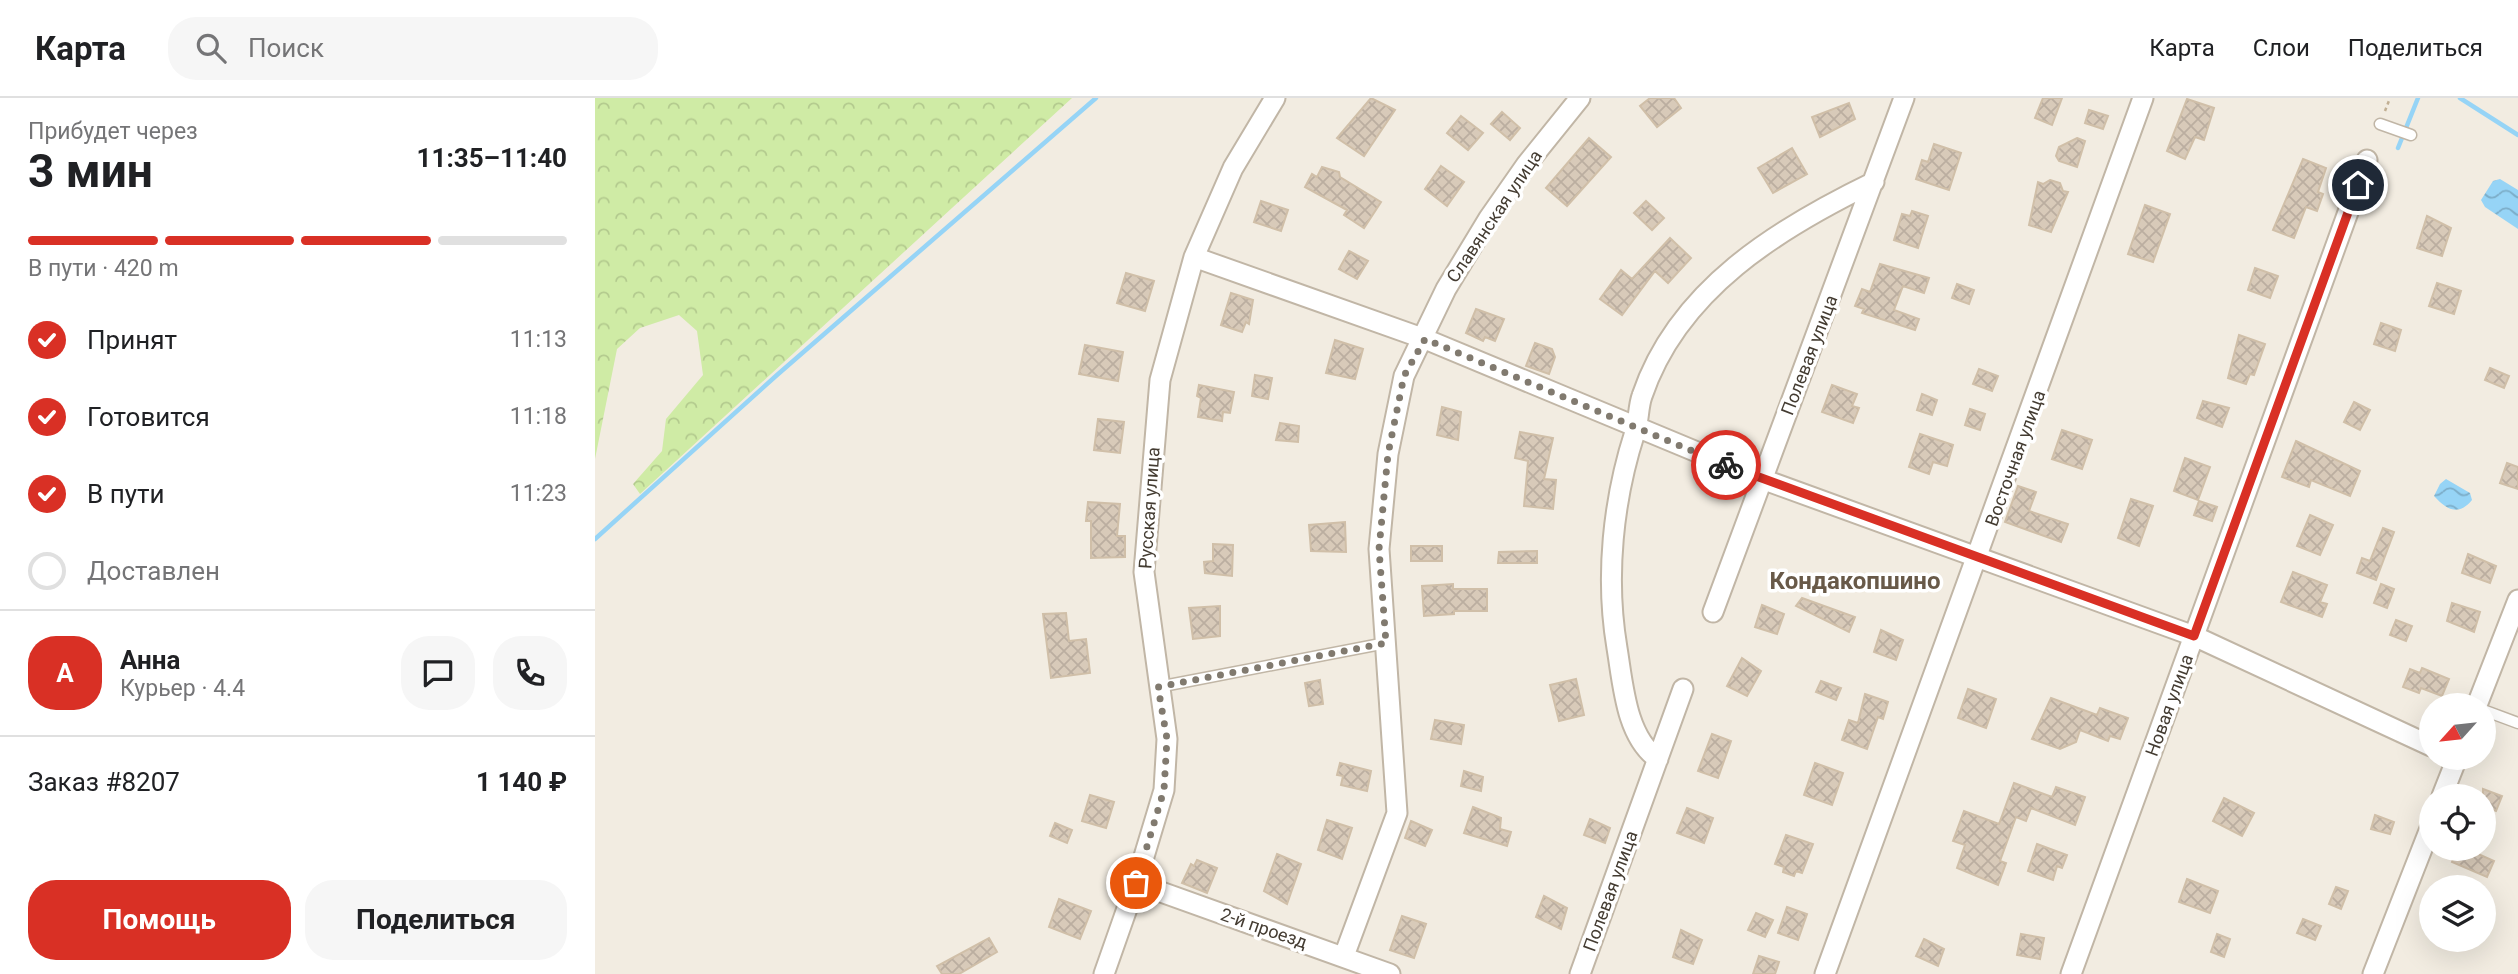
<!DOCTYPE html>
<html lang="ru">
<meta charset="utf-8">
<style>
body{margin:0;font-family:Roboto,sans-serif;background:#f6f6f6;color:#202124;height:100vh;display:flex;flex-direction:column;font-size:26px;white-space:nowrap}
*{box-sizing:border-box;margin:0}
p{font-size:23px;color:#757577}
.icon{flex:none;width:38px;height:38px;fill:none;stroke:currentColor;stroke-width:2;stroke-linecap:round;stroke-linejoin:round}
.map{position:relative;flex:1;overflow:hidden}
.details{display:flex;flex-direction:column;background:#fff;width:595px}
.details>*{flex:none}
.needle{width:46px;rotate:243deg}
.fabs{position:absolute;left:1824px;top:595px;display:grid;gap:14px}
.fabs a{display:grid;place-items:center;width:77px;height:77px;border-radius:50%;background:#fff;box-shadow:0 7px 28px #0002;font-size:35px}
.pin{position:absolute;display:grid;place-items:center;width:60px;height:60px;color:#fff;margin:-30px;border:4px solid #fff;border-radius:50%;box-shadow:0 2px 7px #0007}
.courier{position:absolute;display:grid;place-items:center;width:70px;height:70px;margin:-35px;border:5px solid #d93025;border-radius:50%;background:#fff;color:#222;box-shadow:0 2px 9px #0007}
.headline em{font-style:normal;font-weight:700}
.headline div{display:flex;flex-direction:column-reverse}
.headline{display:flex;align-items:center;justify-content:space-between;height:119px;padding:0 28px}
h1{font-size:46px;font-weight:700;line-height:52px}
.bar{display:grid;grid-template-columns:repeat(4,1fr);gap:10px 7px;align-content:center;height:84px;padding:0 28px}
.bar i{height:9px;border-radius:5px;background:#e0e0e0}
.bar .active{background:#d93025}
.bar p{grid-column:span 4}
.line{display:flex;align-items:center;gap:18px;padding:0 28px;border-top:2px solid #e0e0e0}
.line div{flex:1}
.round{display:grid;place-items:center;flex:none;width:74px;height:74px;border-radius:28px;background:#f6f6f6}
ol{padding:0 28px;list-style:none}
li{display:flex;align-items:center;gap:21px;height:77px}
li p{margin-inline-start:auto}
li .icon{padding:7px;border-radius:50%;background:#d93025;color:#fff;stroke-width:4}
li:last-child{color:#757577}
li i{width:38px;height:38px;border:4px solid #e0e0e0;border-radius:50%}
.action{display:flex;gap:14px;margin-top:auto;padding:14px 28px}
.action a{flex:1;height:80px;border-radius:28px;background:#d93025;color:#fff;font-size:28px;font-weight:700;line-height:80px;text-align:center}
.action a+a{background:#f6f6f6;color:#202124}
header{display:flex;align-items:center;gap:42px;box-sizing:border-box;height:98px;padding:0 35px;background:#fff;border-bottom:2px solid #e0e0e0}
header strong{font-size:33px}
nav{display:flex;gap:38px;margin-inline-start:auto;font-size:24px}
.search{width:490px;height:63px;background:#f6f6f6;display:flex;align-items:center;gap:18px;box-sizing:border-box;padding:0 24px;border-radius:28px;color:#757577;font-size:26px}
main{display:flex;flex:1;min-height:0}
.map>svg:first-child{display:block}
</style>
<header>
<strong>Карта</strong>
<div class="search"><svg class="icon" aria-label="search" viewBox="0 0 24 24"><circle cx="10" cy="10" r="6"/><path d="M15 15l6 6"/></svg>Поиск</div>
<nav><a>Карта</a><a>Слои</a><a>Поделиться</a></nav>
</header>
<main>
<section class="details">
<div class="headline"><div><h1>3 мин</h1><p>Прибудет через</p></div><em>11:35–11:40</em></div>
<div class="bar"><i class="active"></i><i class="active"></i><i class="active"></i><i></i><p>В пути · 420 m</p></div>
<ol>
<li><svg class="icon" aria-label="check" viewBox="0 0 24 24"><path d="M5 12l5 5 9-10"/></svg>Принят<p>11:13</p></li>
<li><svg class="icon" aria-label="check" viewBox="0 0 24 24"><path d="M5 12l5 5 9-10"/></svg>Готовится<p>11:18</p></li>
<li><svg class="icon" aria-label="check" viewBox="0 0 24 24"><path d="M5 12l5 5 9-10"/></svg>В пути<p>11:23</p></li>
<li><i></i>Доставлен</li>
</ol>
<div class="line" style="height:126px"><b class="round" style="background:#d93025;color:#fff">А</b><div><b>Анна</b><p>Курьер · 4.4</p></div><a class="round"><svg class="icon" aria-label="chat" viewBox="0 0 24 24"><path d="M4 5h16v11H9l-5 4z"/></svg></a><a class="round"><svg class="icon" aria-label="phone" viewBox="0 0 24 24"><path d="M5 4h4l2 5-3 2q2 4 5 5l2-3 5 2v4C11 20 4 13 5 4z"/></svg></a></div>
<div class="line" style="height:91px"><div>Заказ #8207</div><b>1 140 ₽</b></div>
<div class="action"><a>Помощь</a><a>Поделиться</a></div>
</section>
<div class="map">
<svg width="1923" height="876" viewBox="0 0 1923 876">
<defs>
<pattern id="forest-crowns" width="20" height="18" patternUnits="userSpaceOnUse" patternTransform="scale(1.75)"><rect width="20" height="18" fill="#cfeba5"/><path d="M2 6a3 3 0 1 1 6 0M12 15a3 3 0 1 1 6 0" fill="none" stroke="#b3ca8e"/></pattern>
<pattern id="water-waves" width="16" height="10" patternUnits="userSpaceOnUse" patternTransform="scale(1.75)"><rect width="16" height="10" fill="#96d4f6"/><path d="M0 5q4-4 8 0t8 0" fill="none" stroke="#7cadc8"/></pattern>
<pattern id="building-cross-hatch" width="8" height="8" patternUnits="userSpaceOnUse" patternTransform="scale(1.75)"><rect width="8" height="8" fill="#d8cab9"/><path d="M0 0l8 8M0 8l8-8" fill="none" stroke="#bbaea0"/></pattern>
</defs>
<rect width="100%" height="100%" fill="#f2ece1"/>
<!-- forest -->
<path fill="url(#forest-crowns)" d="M0,0H477L45,396L38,386L67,353L71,321L108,277L102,233L84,217L45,230L22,251L0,361Z"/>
<!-- water -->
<path fill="url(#water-waves)" d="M1905,81L1923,92V131L1890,109L1886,102L1898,83Z
M1851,381L1875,395L1877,402C1863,419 1851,411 1839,398L1845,386Z"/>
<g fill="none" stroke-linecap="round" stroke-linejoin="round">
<!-- stream -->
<path stroke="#96d4f6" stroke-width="4.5" d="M1865,0L1923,37
M1803,50L1823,0
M0,441L182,277L501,0"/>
</g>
<!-- building -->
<path fill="url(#building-cross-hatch)" stroke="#d0bfa8" stroke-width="2" d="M776,0L800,12L769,58L742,40Z
M1055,0H1079L1086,10L1062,29L1045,8Z
M1448,0H1467L1457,27L1440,20Z
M1592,1L1619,10L1609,42L1600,39L1590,61L1572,53Z
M1254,5L1260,21L1225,39L1217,19Z
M1494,12L1513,18L1508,31L1490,25Z
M907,14L925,30L915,42L896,26Z
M866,18L888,35L873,52L852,35Z
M994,40L1016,59L972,108L951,90Z
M1482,40L1490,43L1482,69L1464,63L1461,58L1464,49Z
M1339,46L1366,55L1354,92L1321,81L1327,62L1333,64Z
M1197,50L1212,76L1178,95L1163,70Z
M1708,61L1731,70L1723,94L1728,96L1722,113L1711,109L1699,140L1678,132Z
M846,68L869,84L852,108L830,91Z
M727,69L744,74L745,79L786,104L769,130L749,117L752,112L710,89L717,76L722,79Z
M1455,82L1465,85L1468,93L1473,94L1456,134L1434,127L1443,84L1448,86Z
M666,103L693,112L686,133L659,124Z
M1051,103L1069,120L1057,132L1039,115Z
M1550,107L1575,116L1558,164L1533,156Z
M1317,113L1333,118L1323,150L1299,142L1307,116L1315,118Z
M1832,118L1856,130L1847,158L1822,150Z
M1075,140L1096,160L1073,185L1060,173L1027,217L1005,201L1026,172L1037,181Z
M754,153L773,163L762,181L744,171Z
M1285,166L1334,180L1329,195L1308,188L1299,212L1324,221L1320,232L1267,215L1269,211L1260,208L1267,191L1275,194Z
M1660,170L1683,178L1675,200L1653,192Z
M531,175L559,183L550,213L522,205Z
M1842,185L1866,193L1859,216L1834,208Z
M1362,186L1379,192L1374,206L1357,200Z
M636,195L658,202L654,226L651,224L647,234L626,227Z
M881,211L909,221L900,243L890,239L888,243L871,235Z
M1786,225L1806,232L1800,253L1779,246Z
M1644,237L1670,246L1659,277L1655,276L1651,286L1633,280Z
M740,242L768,251L760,281L731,275Z
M940,245L957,251L960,259L954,276L931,268Z
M490,247L528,254L523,283L484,276Z
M1895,270L1914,278L1909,290L1890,282Z
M1384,271L1403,278L1397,293L1378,286Z
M660,277L677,280L673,301L657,298Z
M604,287L639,294L635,315L628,314L627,323L603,319L606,300L602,298Z
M1237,287L1262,296L1257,308L1264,310L1258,325L1227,314Z
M1327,296L1342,302L1337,317L1322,312Z
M1608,303L1634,310L1627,329L1602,320Z
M1759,304L1775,312L1765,332L1749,324Z
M847,309L866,314L863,342L842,337Z
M1375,311L1390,316L1385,332L1370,327Z
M503,321L529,324L525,355L499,352Z
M685,325L704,328L703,344L681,342Z
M1467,332L1497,342L1487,371L1457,361Z
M925,334L958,340L949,381L961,382L958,411L929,408L933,363L920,360Z
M1325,336L1358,347L1352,368L1338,364L1334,376L1314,369Z
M1701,343L1765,373L1755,398L1716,382L1714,389L1687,379Z
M1590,360L1615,369L1603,402L1579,393Z
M1912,365L1923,369V391L1905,385Z
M1423,388L1441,394L1434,413L1473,426L1466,444L1410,424Z
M1536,401L1558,408L1544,448L1523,440Z
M1604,403L1622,409L1617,423L1599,417Z
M493,404L525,406L522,438H530V459L496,460V423H491Z
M1715,417L1738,427L1725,457L1702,448Z
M750,424L751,454L716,453L714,427Z
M1788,430L1799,434L1781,482L1762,475L1767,460L1775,463Z
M618,446L638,447L637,478L610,475L609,464L618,463Z
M816,448H847V463H816Z
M942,453V465H903L904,454Z
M1873,456L1901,468L1895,485L1867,475Z
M1698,474L1732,487L1725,504L1732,506L1727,519L1686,504Z
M858,486V491H892V513H859V516L829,518L827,488Z
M1786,486L1799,491L1792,510L1779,505Z
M1207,500L1260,519L1254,534L1201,508Z
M1857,505L1885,514L1879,534L1852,523Z
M1167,507L1189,516L1182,536L1160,529Z
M625,508V538L598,541L594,510Z
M471,515L474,543L491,541L495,575L456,580L448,516Z
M1801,522L1817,528L1811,543L1795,537Z
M1286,532L1308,542L1301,562L1279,554Z
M1147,560L1166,573L1152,598L1132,588Z
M1827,570L1854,581L1847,598L1826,590L1824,595L1808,589L1815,571L1825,575Z
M981,581L989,617L964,623L955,587Z
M725,582L728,606L714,608L710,585Z
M1226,583L1246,590L1241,602L1221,594Z
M1373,591L1401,601L1391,630L1363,620Z
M1270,596L1293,604L1288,621L1283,619L1272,651L1247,642L1254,622L1263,625Z
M1456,600L1502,617L1505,610L1533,620L1525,641L1515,638L1513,643L1485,632L1481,644L1465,651L1437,641Z
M840,622L869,627L866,646L836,641Z
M1117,636L1136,643L1123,680L1103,673Z
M745,665L776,673L772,693L746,687L748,678L742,677Z
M1220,665L1248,675L1237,707L1209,697Z
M869,673L888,679L886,693L866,688Z
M1419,685L1457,699L1461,689L1490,699L1480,727L1436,710L1431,723L1421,719L1405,763L1411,765L1403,787L1362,770L1370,747L1358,743L1369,713L1404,726Z
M1888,691L1907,698L1901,713L1888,708Z
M495,697L519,704L511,730L487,723Z
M1629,700L1659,715L1647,738L1618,723Z
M878,709L906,720L905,731L916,734L912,748L869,735Z
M1092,710L1118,720L1109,745L1082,735Z
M1780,717L1799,724L1795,736L1776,731Z
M995,721L1015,730L1010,745L989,737Z
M732,722L757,730L747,761L723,752Z
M816,723L837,732L830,748L810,740Z
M460,725L477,732L472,745L455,738Z
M1191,737L1218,746L1207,775L1201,773L1199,778L1188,774L1189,769L1180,766Z
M1442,746L1472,757L1467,770L1462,768L1458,782L1433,773Z
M1862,751H1872L1899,763L1892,779L1857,764Z
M682,756L706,766L692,806L669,793Z
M602,762L622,770L612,795L587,785L596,766L599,768Z
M1592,781L1623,793L1615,815L1584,804Z
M1741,789L1753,793L1746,811L1734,806Z
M949,798L972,810L966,831L941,819Z
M464,801L496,813L485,841L454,829Z
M1192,809L1212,816L1203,842L1183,835Z
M1161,815L1178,822L1170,839L1153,832Z
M807,818L831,826L819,860L795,852Z
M1708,821L1726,828L1720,842L1702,835Z
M1086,832L1107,842L1098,866L1078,859Z
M1426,836L1449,840L1445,861L1422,857Z
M1622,836L1635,841L1629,859L1616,854Z
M394,840L402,854L364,876H347L342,868Z
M1329,841L1349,851L1343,868L1321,858Z
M1164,858L1184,864L1180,876H1158Z"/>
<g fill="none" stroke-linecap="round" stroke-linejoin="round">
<!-- lane casing -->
<g stroke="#c1b6a6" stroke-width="13">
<path id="lane" d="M1785,26L1816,37
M563,589L791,545
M1888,612L1923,625"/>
</g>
<!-- street casing -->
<g stroke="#c1b6a6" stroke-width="23">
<path id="street" d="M599,159L830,241L1167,381L1599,538L1836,648
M1118,514L1309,0
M1882,607L1923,502
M1063,661C1031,639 1028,586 1022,550C1010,479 1018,402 1040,334C1044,323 1043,309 1047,298C1083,191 1184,130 1279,84
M1847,698L1862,660
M541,785L795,876
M749,858L802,715L784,451L793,356L809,278L851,191L894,120L931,67L985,0
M509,876L541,785L569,692L572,641L549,474L565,282L599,159L638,70L680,0
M985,876L1088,591
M1230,876L1548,0
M1476,876L1772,62
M1778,876L1836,728"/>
</g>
<!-- path -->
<path stroke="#c1af93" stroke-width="2.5" stroke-dasharray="3.5 3.5" stroke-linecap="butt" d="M1790,13L1795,0"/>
<!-- lane -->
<use href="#lane" stroke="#fff" stroke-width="10"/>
<!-- street -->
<use href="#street" stroke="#fff" stroke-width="19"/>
</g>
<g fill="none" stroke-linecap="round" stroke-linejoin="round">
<!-- done -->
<path stroke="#817a6f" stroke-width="7" stroke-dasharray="0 12.6" d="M541,785L569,692L572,641L563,589L791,545L784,451L793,356L809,278L830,241L1131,367"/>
<!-- route -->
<path stroke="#d93025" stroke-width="9" d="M1131,367L1599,538L1763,87"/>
</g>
<g text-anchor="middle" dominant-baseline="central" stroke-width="7" stroke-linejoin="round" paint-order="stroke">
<!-- street labels -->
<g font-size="18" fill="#443c32" stroke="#fff">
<text transform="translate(899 118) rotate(-56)">Славянская улица</text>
<text transform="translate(1214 257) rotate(-69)">Полевая улица</text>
<text transform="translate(1420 360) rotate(-70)">Восточная улица</text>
<text transform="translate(554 410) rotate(-86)">Русская улица</text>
<text transform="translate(1574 607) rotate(-70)">Новая улица</text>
<text transform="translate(1015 793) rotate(-70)">Полевая улица</text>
<text transform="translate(669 830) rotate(19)">2-й проезд</text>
</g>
<!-- district labels -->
<g font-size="24" font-weight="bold" fill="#685948" stroke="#fff">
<text x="1260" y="483">Кондакопшино</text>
</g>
</g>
</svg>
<div class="fabs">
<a><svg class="needle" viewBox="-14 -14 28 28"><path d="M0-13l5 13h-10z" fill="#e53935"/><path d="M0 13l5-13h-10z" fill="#757577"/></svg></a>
<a><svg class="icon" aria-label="locate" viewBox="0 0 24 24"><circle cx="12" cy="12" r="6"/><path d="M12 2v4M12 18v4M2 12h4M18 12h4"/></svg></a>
<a><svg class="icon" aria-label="layers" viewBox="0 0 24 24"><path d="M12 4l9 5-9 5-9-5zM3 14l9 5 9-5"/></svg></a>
</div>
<div class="pin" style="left:541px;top:785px;background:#ea580c"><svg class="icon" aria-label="bag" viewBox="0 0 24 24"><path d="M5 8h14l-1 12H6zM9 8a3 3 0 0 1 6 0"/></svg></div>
<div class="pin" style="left:1763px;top:87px;background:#1f2937"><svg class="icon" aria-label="home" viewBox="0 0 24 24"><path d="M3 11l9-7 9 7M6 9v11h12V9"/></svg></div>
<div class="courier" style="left:1131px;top:367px"><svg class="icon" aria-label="bike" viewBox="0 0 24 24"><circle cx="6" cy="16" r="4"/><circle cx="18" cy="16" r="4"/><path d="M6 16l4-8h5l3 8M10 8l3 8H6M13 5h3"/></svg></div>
</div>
</main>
